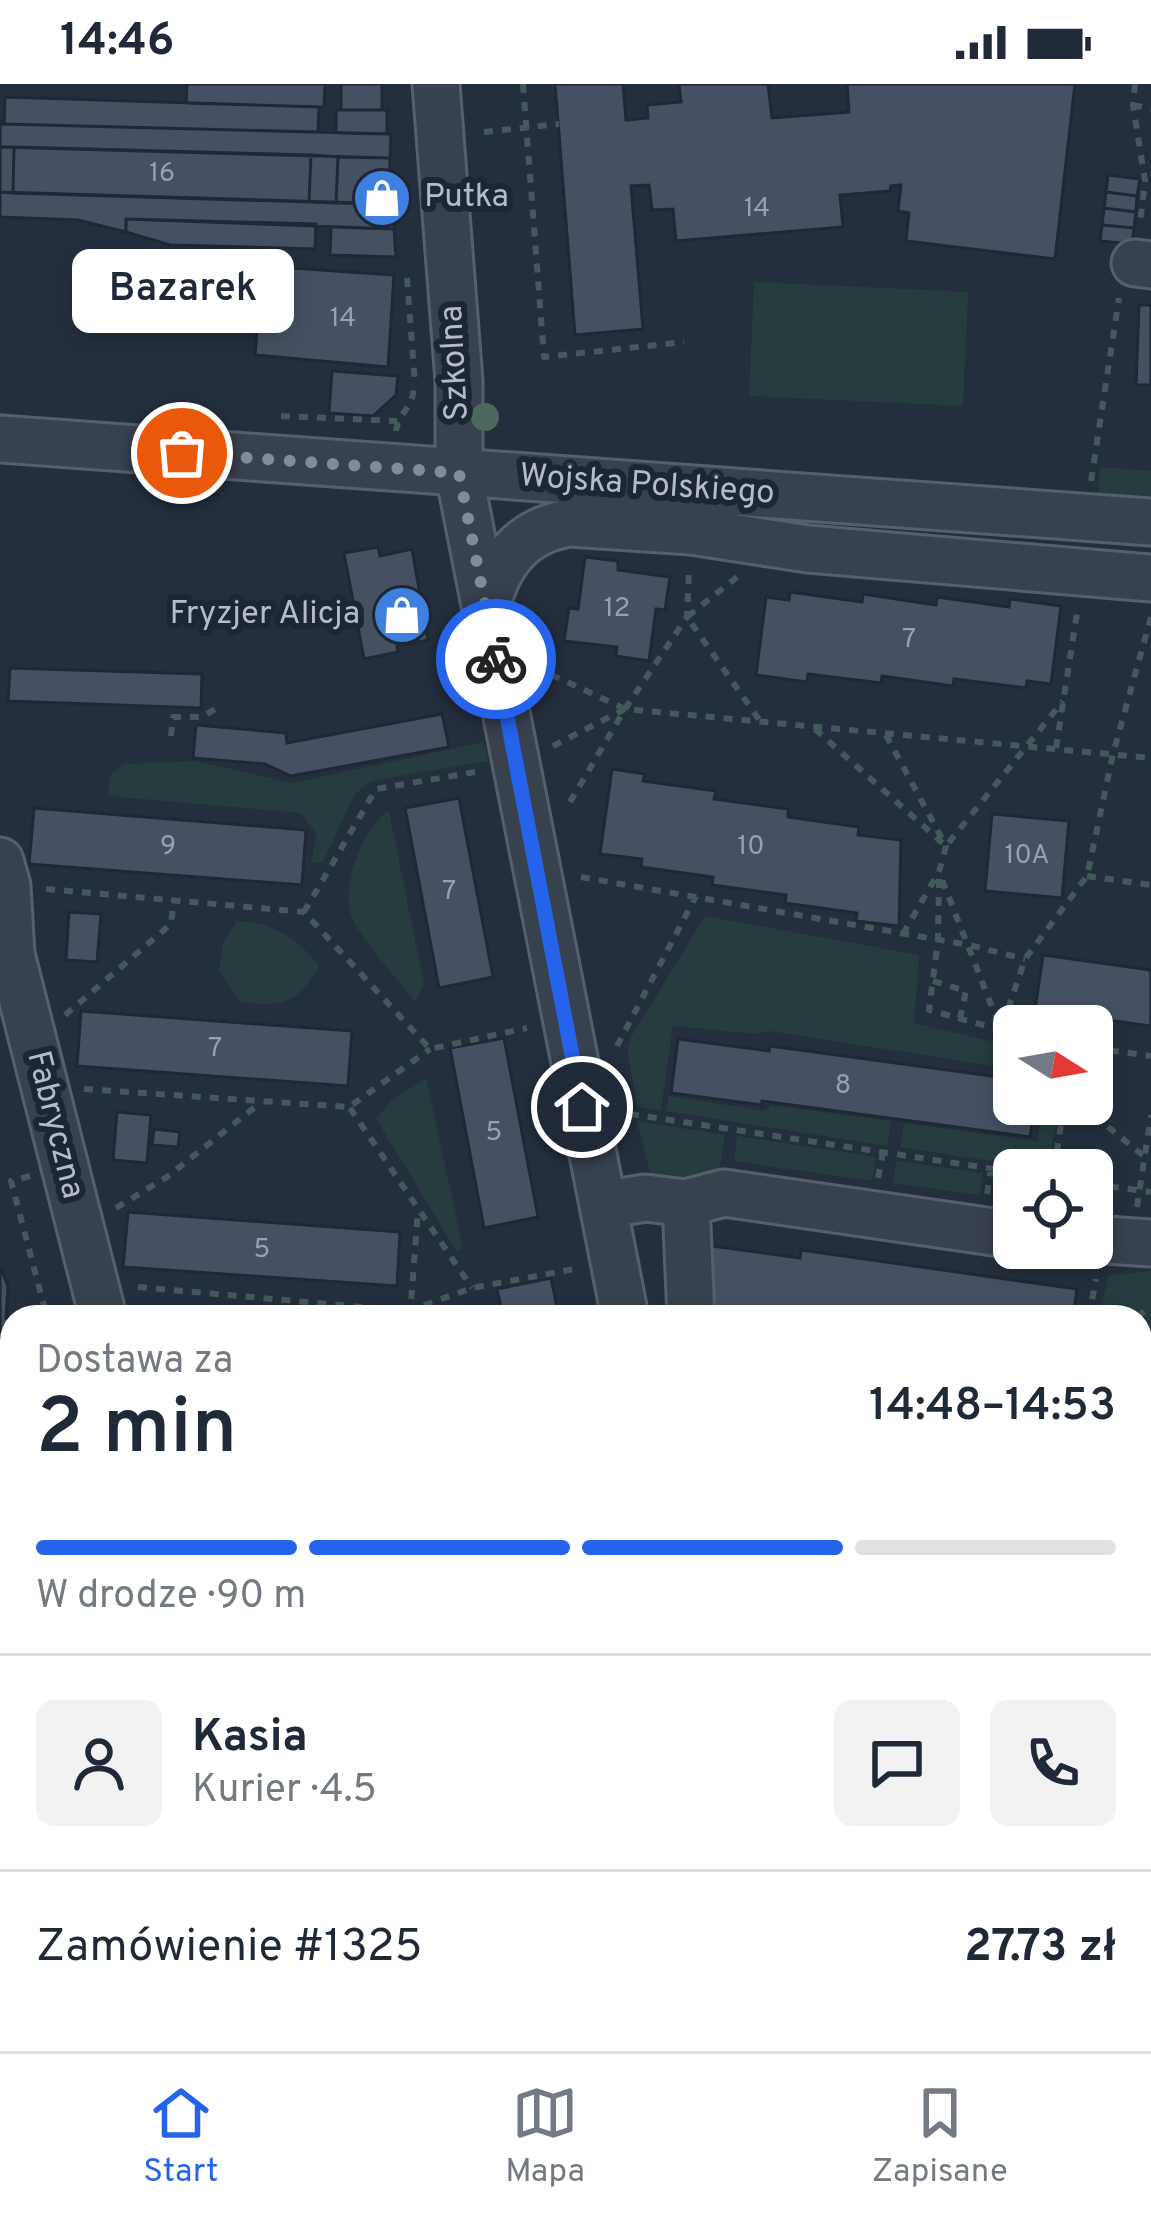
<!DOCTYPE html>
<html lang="pl">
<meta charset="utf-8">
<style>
body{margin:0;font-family:Overpass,sans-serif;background:#f2f2f3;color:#1f2937;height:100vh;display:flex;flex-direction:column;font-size:45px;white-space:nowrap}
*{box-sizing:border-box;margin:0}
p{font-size:39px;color:#747a83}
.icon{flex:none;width:66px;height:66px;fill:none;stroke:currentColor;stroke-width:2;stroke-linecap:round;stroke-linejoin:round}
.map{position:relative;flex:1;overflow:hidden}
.details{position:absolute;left:0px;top:1221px;width:1152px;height:747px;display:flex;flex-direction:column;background:#fff;border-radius:36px 36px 0 0;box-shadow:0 6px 18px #0003}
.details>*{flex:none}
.needle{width:78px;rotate:101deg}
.tools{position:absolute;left:993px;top:921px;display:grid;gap:24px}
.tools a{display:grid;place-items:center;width:120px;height:120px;border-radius:18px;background:#fff;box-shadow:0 6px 18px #0003;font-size:60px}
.pin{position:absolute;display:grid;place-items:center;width:102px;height:102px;color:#fff;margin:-51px;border:6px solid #fff;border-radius:50%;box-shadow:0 3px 12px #0007}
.courier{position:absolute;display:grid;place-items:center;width:120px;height:120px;margin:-60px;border:9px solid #2563eb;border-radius:50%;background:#fff;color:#222;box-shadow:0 3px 15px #0007}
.bubble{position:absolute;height:84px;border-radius:18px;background:#fff;box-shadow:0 6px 18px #0003;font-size:39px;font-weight:600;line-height:84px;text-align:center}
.head em{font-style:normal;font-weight:600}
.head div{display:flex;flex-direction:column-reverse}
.head{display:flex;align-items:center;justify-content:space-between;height:204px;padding:0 36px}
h1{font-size:78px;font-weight:600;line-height:90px}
.bar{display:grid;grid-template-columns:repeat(4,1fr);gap:18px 12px;align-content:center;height:144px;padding:0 36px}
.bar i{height:15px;border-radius:9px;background:#e0e1e3}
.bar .selected{background:#2563eb}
.bar p{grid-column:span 4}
.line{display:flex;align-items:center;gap:30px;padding:0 36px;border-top:3px solid #e0e1e3}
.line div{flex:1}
.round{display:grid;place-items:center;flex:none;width:126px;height:126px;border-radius:18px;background:#f2f2f3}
.status{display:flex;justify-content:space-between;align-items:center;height:84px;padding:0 60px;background:#fff;direction:ltr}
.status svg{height:33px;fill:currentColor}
.menu{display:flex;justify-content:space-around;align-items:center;height:168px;border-top:3px solid #e0e1e3;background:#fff;font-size:33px;color:#747a83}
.menu a{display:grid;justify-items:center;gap:6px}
.menu .selected{color:#2563eb}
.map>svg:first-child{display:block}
</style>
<div class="status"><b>14:46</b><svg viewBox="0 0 49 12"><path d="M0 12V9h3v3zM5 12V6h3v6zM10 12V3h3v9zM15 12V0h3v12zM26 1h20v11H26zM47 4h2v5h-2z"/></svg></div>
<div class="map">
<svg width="1151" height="1967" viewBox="0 0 1151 1967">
<rect width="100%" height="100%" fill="#242f3e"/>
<!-- green -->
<path fill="#263c3f" d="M754,198L968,208L963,322L749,312Z
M1100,383L1151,387V419L1098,415Z
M484,658L489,677L371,697L355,710L323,778L311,779L317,751L301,729L108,712L110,692L123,680L196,677L292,699Z
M389,727L424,901L415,917C400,898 357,851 351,831C342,800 362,743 389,727Z
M705,832L919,871L914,939L994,958L1001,983L769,947L757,950L673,942L661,1026L637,1023L627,965L631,953Z
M237,837C273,839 297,853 319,882C296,921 283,923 241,918L219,887L223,859Z
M426,994L463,1164L457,1168L376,1035L391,1017Z
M669,1012L765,1027L771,1021L891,1037L887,1062L666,1027Z
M1043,1020H1059L1048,1086L900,1063L904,1039L1037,1057Z
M637,1037L725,1051L717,1101L651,1092Z
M737,1052L876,1073L872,1097L734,1077Z
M896,1077L983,1089L980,1111L893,1099Z
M1151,1187V1373L1140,1371V1233H1099L1108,1192Z"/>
<!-- building -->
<path fill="#455162" stroke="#1f2835" stroke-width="3" d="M187,0H325L324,23L186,19Z
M341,0H382V26H341Z
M555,0H623L626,36L648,34L647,21L681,18L679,0H768L772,34L849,28L847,0H1075L1055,175L906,157L909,129L898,127L901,101L891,102L890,107L840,111L843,143L676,157L673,125L652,126L649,101L631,102L643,245L575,251Z
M5,13L319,23L318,48L4,40Z
M336,26H387V50L336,49Z
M0,40L391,50L390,74L0,63Z
M0,63H14L13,109L0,108Z
M14,63L311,71L309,118L13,109Z
M311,71L338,73L336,119L309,118Z
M338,73L390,74L389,120L336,119Z
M1108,91L1140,95L1137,112L1106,108Z
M0,108L396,120L394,145L126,135V148L78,136L0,133Z
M1106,108L1137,112L1136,128L1104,124Z
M1104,124L1136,128L1134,144L1102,141Z
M126,135L316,140L315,165L170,161L126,148Z
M1102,141L1134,144L1132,160L1100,157Z
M331,143L394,145L396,173L330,171Z
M262,182L394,191L388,283L255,271Z
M1139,221H1151V301H1136Z
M332,287L398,292L396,311L373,332L329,329Z
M378,463L380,472L412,465L428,556L397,562L398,568L364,575L344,469Z
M585,473L618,477V486L670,493L665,526L656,525L649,577L616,572L617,563L564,557L569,524L578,525Z
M790,508L862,518L863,510L936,521L937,513L1009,523L1010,515L1061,522L1051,600L1027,597L1026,604L954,595L953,602L882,592L881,599L808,590L807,598L756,591L766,513L789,516Z
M10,584L202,590L201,624L8,617Z
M442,630L449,663L291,692L265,680L193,674L196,641L286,649L287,659Z
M612,685L645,690L643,697L716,707L714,715L788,725V733L859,743L858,751L901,756L899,842L856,837L857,829L785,819L786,811L712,801L713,793L641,783L642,775L600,770Z
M459,714L493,893L439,904L405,724Z
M34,724L306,746L302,801L29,780Z
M992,730L1069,737L1062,814L985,807Z
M69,828L101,830L97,878L66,876Z
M1043,871L1151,886V942L1035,926Z
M81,927L352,947L348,1002L77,982Z
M504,954L538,1133L484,1144L450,964Z
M678,955L769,967L770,962L1014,995V1020H1035L1030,1053L762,1017V1021L671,1009Z
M117,1028L151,1031L147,1079L113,1076Z
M154,1045L180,1048L178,1063L152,1061Z
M128,1128L400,1148L397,1202L123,1183Z
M712,1162L800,1174L801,1166L1077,1205L1073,1233H752L703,1227Z
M0,1183L8,1202L6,1234H12V1280L0,1279Z
M551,1194L559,1233H503L497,1205Z
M12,1339V1528H0V1340Z
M1140,1416L1151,1418V1473L1140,1472Z
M0,1714H12V1779L0,1780Z
M29,1956H47L48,1967H0V1961Z
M47,1956H84L85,1967H48Z
M209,1956H267L268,1960L246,1962V1967H209Z
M267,1956H350V1960L327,1958L328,1967H282L281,1961L267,1962Z
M501,1956H608L609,1967H500Z
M608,1956H666V1967H609Z"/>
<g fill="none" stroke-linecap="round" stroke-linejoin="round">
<!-- minor casing -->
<g stroke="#565f6c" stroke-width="51">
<path id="minor" d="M436,0L459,297V389L625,1233
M1135,179L1151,181
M0,355L1151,438
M486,525C497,479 521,446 570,439L691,447L808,465L1151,494
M0,777L7,802L11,870L103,1233
M686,1119L691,1233
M603,1121L645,1114L686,1119L724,1109L1014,1151
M1092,1155L1151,1159
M1140,1555L1151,1553
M1140,1679L1151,1677
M0,1885L12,1883
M779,1956L928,1967
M740,1967L741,1956"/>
</g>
<!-- path -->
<path stroke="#44595c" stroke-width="6" stroke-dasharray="9 9" stroke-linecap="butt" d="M523,0L544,273L684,258
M1135,0L1133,21L1145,97L1140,139
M1133,21L1151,25
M484,48L559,40
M407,194L415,300
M281,332L397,337
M396,347C398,328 414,325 414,300
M1091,397L1119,214
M737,493L687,533L760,637
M535,583L625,625
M815,645L946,762L1063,617
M886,651L946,762L939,788L1001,946L1014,959
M171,652L173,633H202L220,622
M553,662L625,625L1151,674
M1056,664L1077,529
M570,718L625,625L687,533L689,486
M1087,792L1151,801
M581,793L969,861L1025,875
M939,795L938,856L929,926L1001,946
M46,805L304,828L430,965L527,944
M304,828L376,705L481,687
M903,850L937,791
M933,897L966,907L960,934
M65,931L171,840L174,815
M1014,949L1001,946L1025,875L1087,792L1113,670L1151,533
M617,962L696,812
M1092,964L1151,972
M84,1005L349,1023L430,965
M1080,1020L1145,1073
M350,1024L472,1204
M630,1030L1014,1088
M1054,1086L1064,1020
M30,1092L11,1097L47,1233
M878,1094L883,1068
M1092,1100L1151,1108
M987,1110L991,1084
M1137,1123L1151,1031
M116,1124L167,1093L260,1019
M138,1203L408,1227L472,1204L574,1185
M410,1233L418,1125
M1089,1233L1096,1195
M1137,1233L1151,1222
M1140,1397L1151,1399
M0,1946L12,1944
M1140,1955L1151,1956
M679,1967L680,1956
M999,1967L1000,1956"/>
<!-- minor -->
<use href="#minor" stroke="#38414e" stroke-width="45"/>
</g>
<!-- trees -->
<circle fill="#4b6a5d" cx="485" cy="333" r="14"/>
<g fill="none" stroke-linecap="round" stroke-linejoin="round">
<!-- done -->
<path stroke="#828b98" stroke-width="12" stroke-dasharray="0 21.6" d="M182,369L459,389L496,575"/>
<!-- route -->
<path stroke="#2563eb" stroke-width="15" d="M496,575L582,1023"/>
</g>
<!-- icons -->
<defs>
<g id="shop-disc" transform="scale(3)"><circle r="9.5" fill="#3f7fe0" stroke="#1d2633"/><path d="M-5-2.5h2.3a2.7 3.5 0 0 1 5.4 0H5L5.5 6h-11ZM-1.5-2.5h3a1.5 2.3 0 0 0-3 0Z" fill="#fff"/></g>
</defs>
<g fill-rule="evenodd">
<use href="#shop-disc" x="382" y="114"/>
<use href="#shop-disc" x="402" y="531"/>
</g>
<g text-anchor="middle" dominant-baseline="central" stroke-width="12" stroke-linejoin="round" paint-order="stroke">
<!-- number labels -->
<g font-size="27" fill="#98a1af">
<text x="162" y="90">16</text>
<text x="757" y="125">14</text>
<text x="343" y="235">14</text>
<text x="617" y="525">12</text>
<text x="909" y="556">7</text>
<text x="168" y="763">9</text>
<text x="751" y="763">10</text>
<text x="1027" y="772">10A</text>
<text x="449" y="808">7</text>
<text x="215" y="965">7</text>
<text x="843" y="1002">8</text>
<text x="494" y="1049">5</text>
<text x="262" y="1166">5</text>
</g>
<!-- poi labels -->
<g font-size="33" fill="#b4bcc9" stroke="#1d2633" text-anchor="start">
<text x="424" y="114">Putka</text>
<text x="360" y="531" text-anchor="end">Fryzjer Alicja</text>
</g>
<!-- street labels -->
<g font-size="33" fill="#b4bcc9" stroke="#1d2633">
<text transform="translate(456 279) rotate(-93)">Szkolna</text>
<text transform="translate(647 402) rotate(4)">Wojska Polskiego</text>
<text transform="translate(54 1041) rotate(76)">Fabryczna</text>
</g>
</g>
</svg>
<div class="tools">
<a><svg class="needle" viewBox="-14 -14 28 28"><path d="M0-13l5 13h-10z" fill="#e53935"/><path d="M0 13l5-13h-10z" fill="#747a83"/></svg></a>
<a><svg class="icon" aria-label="locate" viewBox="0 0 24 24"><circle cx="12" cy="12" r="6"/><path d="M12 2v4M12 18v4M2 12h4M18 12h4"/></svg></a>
</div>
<div class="pin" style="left:182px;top:369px;background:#ea580c"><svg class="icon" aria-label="bag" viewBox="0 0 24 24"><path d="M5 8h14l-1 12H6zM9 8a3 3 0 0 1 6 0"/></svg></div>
<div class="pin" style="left:582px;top:1023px;background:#1f2937"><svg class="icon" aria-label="home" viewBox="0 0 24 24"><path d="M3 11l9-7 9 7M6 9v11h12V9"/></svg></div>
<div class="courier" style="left:496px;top:575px"><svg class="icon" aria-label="bike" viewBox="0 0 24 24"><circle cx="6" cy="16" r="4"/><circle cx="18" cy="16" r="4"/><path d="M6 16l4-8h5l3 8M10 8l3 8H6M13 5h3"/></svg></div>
<div class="bubble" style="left:72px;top:165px;width:222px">Bazarek</div>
<section class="details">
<div class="head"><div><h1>2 min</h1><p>Dostawa za</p></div><em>14:48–14:53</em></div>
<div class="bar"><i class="selected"></i><i class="selected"></i><i class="selected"></i><i></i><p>W drodze · 90 m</p></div>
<div class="line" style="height:216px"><a class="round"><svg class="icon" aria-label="person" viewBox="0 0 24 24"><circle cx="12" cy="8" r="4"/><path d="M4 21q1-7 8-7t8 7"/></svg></a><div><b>Kasia</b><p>Kurier · 4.5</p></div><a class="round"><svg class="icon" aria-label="chat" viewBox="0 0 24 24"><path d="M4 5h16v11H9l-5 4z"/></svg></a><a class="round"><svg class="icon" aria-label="phone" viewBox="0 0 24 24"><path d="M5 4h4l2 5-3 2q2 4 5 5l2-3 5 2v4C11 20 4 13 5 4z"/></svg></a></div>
<div class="line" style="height:156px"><div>Zamówienie #1325</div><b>27.73 zł</b></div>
</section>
</div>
<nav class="menu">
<a class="selected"><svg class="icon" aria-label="home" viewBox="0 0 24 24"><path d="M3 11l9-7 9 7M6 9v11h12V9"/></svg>Start</a>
<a><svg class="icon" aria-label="map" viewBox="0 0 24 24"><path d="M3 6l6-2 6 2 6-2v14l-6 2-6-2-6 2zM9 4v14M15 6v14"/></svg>Mapa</a>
<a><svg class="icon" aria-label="saved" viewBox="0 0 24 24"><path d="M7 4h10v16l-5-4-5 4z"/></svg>Zapisane</a>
</nav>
